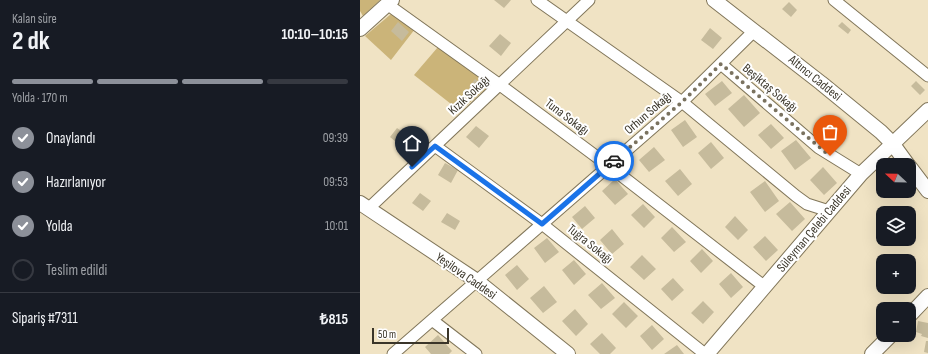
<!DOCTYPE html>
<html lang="tr">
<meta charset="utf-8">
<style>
body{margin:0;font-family:"Sofia Sans Condensed",sans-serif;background:#20242c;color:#f1f3f6;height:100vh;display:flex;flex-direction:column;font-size:15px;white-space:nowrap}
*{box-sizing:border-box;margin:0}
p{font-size:13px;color:#9ea1a6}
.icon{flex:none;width:22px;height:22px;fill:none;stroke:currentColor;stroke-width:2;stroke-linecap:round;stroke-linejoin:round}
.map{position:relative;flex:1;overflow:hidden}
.side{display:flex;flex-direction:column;background:#171b24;width:360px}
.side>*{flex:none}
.needle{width:26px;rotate:292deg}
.tools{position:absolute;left:516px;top:158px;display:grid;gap:8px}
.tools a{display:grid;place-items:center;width:40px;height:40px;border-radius:8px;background:#171b24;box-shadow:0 4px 16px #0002;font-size:20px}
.scale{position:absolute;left:12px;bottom:10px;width:77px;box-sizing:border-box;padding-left:4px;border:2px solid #3a3529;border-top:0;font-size:11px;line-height:14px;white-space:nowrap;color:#3a3529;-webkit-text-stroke:3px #fff;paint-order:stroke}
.pin{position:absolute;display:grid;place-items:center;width:34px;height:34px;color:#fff;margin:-41px -17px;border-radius:50% 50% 50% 0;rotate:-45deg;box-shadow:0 0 4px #0007}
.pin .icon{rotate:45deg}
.courier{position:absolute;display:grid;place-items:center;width:40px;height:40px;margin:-20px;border:3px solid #1a73e8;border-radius:50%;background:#fff;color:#222;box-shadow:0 1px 5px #0007}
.headline em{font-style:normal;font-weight:700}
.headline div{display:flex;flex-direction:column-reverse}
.headline{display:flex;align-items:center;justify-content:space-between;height:68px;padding:0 12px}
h1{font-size:26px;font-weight:700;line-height:30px}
.bar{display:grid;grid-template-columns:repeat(4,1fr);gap:6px 4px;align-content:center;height:48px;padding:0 12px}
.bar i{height:5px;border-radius:3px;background:#363941}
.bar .current{background:#8c9099}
.bar p{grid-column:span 4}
.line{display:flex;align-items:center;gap:10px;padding:0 12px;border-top:1px solid #363941}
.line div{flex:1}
ol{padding:0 12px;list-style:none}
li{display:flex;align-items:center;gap:12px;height:44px}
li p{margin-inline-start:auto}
li .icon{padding:4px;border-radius:50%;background:#8c9099;color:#fff;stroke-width:4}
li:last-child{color:#9ea1a6}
li i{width:22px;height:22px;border:2px solid #363941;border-radius:50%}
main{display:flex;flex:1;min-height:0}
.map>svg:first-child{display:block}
</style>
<main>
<section class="side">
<div class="headline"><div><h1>2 dk</h1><p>Kalan süre</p></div><em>10:10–10:15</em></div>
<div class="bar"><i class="current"></i><i class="current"></i><i class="current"></i><i></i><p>Yolda · 170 m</p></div>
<ol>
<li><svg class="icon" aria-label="check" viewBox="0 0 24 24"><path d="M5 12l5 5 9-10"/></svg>Onaylandı<p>09:39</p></li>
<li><svg class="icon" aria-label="check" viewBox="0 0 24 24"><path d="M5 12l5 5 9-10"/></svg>Hazırlanıyor<p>09:53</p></li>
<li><svg class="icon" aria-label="check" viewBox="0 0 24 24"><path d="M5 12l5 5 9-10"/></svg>Yolda<p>10:01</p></li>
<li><i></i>Teslim edildi</li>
</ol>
<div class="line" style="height:52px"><div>Sipariş #7311</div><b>₺815</b></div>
</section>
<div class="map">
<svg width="568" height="354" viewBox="0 0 568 354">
<rect width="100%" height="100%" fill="#f0e3c4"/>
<!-- green -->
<path fill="#cbb479" d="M0,0H20L3,16L0,11Z
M31,14L55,29L31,60L5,36Z
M78,47L130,85L100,111L54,75Z"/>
<!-- building -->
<path fill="#c6bb9c" d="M134,0H151L144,8Z
M429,2L437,10L431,17L422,9Z
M38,22L49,32L42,41L31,31Z
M482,22L491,30L488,34L478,26Z
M350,28L362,38L353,49L341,40Z
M140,34L151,43L141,56L129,46Z
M115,79L122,84L115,92L109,87Z
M362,81L372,93L355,106L345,94Z
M556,81L565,90L560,95L551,86Z
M384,95L400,113L384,127L368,109Z
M325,120L337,137L323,147L311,130Z
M411,124L424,138L411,149L398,135Z
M116,126L129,136L119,148L106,137Z
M37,128L48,136L41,146L30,137Z
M436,140L451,158L435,170L421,151Z
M351,142L364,158L351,169L338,153Z
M294,147L305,160L289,172L279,160Z
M85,163L98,170L91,183L78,175Z
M463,167L477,183L464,195L450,180Z
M320,169L332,184L318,196L305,181Z
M255,179L268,194L255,205L242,191Z
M405,181L419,201L405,212L390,192Z
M60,193L71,201L63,211L52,203Z
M430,202L445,219L432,231L416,214Z
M283,204L295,217L284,228L271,215Z
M225,206L235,218L222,229L212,217Z
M87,213L100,221L95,230L81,222Z
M375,216L388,230L378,240L365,227Z
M312,227L326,242L314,252L301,238Z
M252,229L264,244L252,254L240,240Z
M405,236L418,250L406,261L393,247Z
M187,238L199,252L185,263L174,248Z
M342,249L353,261L341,273L330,261Z
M282,255L296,269L284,280L270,267Z
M214,260L226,274L214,285L202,270Z
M157,265L169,279L157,290L145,275Z
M371,273L383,287L371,298L359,284Z
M313,278L324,290L312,301L301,289Z
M242,283L255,298L241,309L228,295Z
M184,286L197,302L183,313L170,298Z
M343,301L354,312L343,324L331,313Z
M264,302L278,316L266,328L252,314Z
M215,309L228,324L216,336L202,321Z
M558,321L568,323V338L561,336L562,334L556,332Z
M292,325L304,339L292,350L280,336Z
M242,333L256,348L250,354H240L230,344Z
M78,335L92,351L89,354H71L65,347Z
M566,341H568V353L564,352Z
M317,345L324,354H304Z"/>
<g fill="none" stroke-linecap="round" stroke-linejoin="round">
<!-- minor casing -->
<g stroke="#81765a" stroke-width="13">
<path id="minor" d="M177,0L322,102L436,196L447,204L469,211
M474,0L568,76
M27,4L140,85L249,166L405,287
M361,64L459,148L501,174
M75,146L182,224L345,354
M8,209L229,0
M72,320L116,354
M33,354L322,102L394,31"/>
</g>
<!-- tertiary casing -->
<g stroke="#81765a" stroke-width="16">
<path id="tertiary" d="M354,0L461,83L521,132L532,143L548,165
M0,29L32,0
M549,166L568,191
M0,203L117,281L208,354
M549,316L568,296
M347,354L501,174L568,110
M512,354L531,335"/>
</g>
<!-- minor -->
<use href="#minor" stroke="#fff" stroke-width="11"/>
<!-- tertiary -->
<use href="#tertiary" stroke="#fff" stroke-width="14"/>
</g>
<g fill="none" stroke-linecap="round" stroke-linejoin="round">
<!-- done -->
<path stroke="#7a725f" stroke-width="4" stroke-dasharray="0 7.2" d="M254,161L322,102L361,64L470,156"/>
<!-- route -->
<path stroke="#1a73e8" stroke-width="5" d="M52,167L75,146L182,224L254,161"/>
</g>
<g text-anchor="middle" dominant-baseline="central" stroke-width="4" stroke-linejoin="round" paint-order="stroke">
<!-- street labels -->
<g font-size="13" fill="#3a3529" stroke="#fff">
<text transform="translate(455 78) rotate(39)">Altıncı Caddesi</text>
<text transform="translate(410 88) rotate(40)">Beşiktaş Sokağı</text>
<text transform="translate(109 95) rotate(-43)">Kızık Sokağı</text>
<text transform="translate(288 113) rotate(-41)">Orhun Sokağı</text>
<text transform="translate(207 117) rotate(37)">Tuna Sokağı</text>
<text transform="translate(454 229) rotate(-50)">Süleyman Çelebi Caddesi</text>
<text transform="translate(230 244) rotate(39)">Tuğra Sokağı</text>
<text transform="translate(106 276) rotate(35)">Yeşilova Caddesi</text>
</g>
</g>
</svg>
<div class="tools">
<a><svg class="needle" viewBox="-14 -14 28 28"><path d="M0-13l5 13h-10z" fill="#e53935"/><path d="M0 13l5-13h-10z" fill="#9ea1a6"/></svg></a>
<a><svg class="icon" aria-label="layers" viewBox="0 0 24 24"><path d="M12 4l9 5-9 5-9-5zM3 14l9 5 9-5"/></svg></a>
<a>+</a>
<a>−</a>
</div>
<div class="scale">50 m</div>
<div class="pin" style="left:470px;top:156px;background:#ea580c"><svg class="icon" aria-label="bag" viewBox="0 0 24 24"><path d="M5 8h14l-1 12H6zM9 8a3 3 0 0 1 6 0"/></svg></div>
<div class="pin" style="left:52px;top:167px;background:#1f2937"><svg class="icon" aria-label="home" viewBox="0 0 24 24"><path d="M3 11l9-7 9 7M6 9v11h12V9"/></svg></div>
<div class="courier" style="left:254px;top:161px"><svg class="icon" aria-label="car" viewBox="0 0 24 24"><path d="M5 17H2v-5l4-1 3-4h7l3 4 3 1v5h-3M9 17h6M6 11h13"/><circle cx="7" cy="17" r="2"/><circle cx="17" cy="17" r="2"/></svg></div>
</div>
</main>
